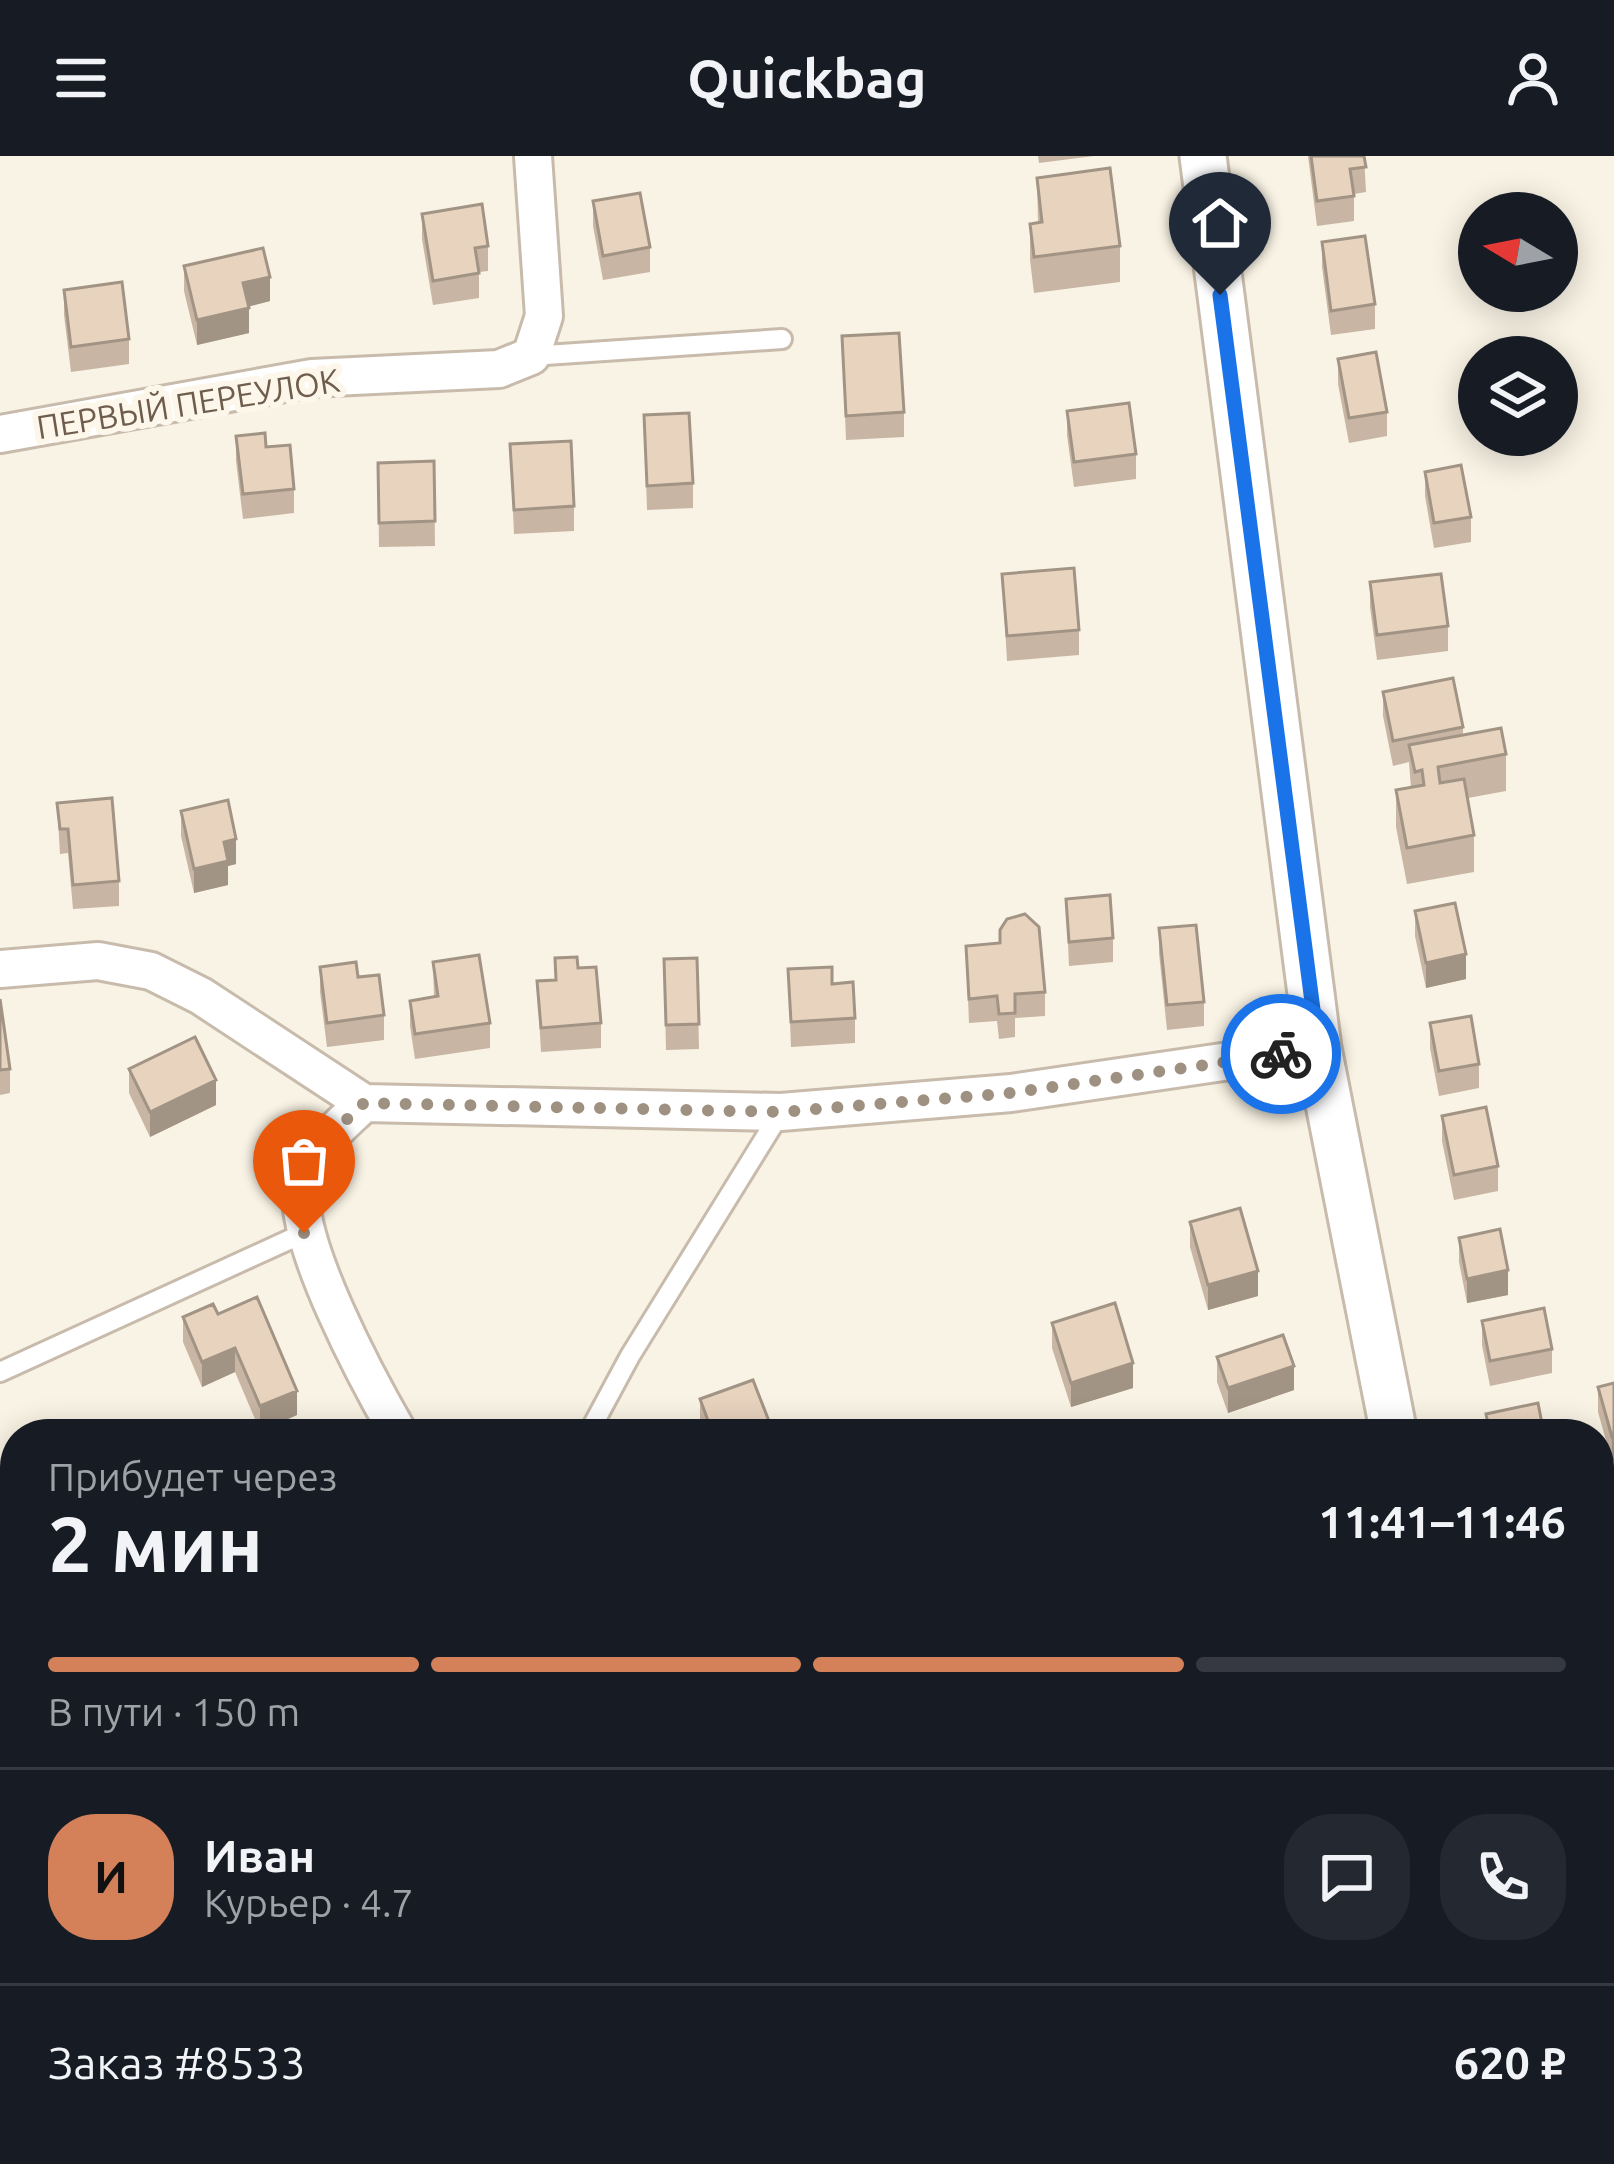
<!DOCTYPE html>
<html lang="ru">
<meta charset="utf-8">
<style>
body{margin:0;font-family:Ubuntu,sans-serif;background:#242831;color:#f1f3f6;height:100vh;display:flex;flex-direction:column;font-size:45px;white-space:nowrap}
*{box-sizing:border-box;margin:0}
p{font-size:39px;color:#9ea1a6}
.icon{flex:none;width:66px;height:66px;fill:none;stroke:currentColor;stroke-width:2;stroke-linecap:round;stroke-linejoin:round}
.map{position:relative;flex:1;overflow:hidden}
.drawer{position:absolute;left:0px;top:1263px;width:1614px;height:747px;display:flex;flex-direction:column;background:#171b24;border-radius:48px 48px 0 0;box-shadow:0 6px 30px #0003}
.drawer>*{flex:none}
.needle{width:78px;rotate:280deg}
.fabs{position:absolute;left:1458px;top:36px;display:grid;gap:24px}
.fabs a{display:grid;place-items:center;width:120px;height:120px;border-radius:50%;background:#171b24;box-shadow:0 6px 30px #0003;font-size:60px}
.pin{position:absolute;display:grid;place-items:center;width:102px;height:102px;color:#fff;margin:-123px -51px;border-radius:50% 50% 50% 0;rotate:-45deg;box-shadow:0 0 12px #0007}
.pin .icon{rotate:45deg}
.courier{position:absolute;display:grid;place-items:center;width:120px;height:120px;margin:-60px;border:9px solid #1a73e8;border-radius:50%;background:#fff;color:#222;box-shadow:0 3px 15px #0007}
.headline em{font-style:normal;font-weight:700}
.headline div{display:flex;flex-direction:column-reverse}
.headline{display:flex;align-items:center;justify-content:space-between;height:204px;padding:0 48px}
h1{font-size:78px;font-weight:700;line-height:90px}
.bar{display:grid;grid-template-columns:repeat(4,1fr);gap:18px 12px;align-content:center;height:144px;padding:0 48px}
.bar i{height:15px;border-radius:9px;background:#363941}
.bar .on{background:#d48059}
.bar p{grid-column:span 4}
.line{display:flex;align-items:center;gap:30px;padding:0 48px;border-top:3px solid #363941}
.line div{flex:1}
.round{display:grid;place-items:center;flex:none;width:126px;height:126px;border-radius:48px;background:#242831}
header{display:flex;justify-content:space-between;align-items:center;height:156px;padding:0 48px;background:#171b24;font-size:54px;font-weight:700}
.map>svg:first-child{display:block}
</style>
<header><svg class="icon" aria-label="menu" viewBox="0 0 24 24"><path d="M4 6h16M4 12h16M4 18h16"/></svg>Quickbag<svg class="icon" aria-label="person" viewBox="0 0 24 24"><circle cx="12" cy="8" r="4"/><path d="M4 21q1-7 8-7t8 7"/></svg></header>
<div class="map">
<svg width="1614" height="2008" viewBox="0 0 1614 2008">
<rect width="100%" height="100%" fill="#f9f3e5"/>
<g fill="none" stroke-linecap="round" stroke-linejoin="round">
<!-- service casing -->
<g stroke="#c8bbac" stroke-width="24">
<path id="service" d="M531,200L782,183
M0,1216L304,1077
M588,1278L630,1200L781,956
M468,2008L515,1995"/>
</g>
<!-- minor casing -->
<g stroke="#c8bbac" stroke-width="42">
<path id="minor" d="M0,278L312,222L499,213L531,200L544,160L533,0
M0,813L98,805L151,815L201,840L364,947L781,956L1011,937L1318,892
M364,947C340,970 310,993 302,1027C290,1081 370,1228 399,1278
M0,1508L15,1527
M1599,1683L1614,1690
M234,1995L240,2008
M793,1995L800,2008"/>
</g>
<!-- tertiary casing -->
<g stroke="#c8bbac" stroke-width="51">
<path id="tertiary" d="M1203,0L1318,892L1394,1278
M1074,2008L1089,1995"/>
</g>
<!-- service -->
<use href="#service" stroke="#fff" stroke-width="18"/>
<!-- minor -->
<use href="#minor" stroke="#fff" stroke-width="36"/>
<!-- tertiary -->
<use href="#tertiary" stroke="#fff" stroke-width="45"/>
</g>
<!-- wall -->
<path fill="#c8b5a3" d="M1038,0H1094L1039,7Z
M1308,0H1364L1366,36L1354,38V65L1317,70Z
M1037,22L1120,90V126L1034,137L1030,104V68L1038,67Z
M593,45L650,91V116L603,124L593,70Z
M422,58L488,90V115L479,116V142L433,149L422,83Z
M1322,86L1375,148V173L1331,179L1322,111Z
M184,110L270,145L248,150L249,177L197,189L184,135Z
M64,134L129,183V208L71,216L64,159Z
M842,180L904,256V281L846,284Z
M1338,203L1387,256V280L1349,287L1338,228Z
M1067,255L1136,298V323L1074,331L1067,279Z
M644,259L693,327V352L647,354Z
M236,280L266,291L294,333V357L243,363L236,305Z
M510,288L574,350V375L514,378Z
M434,305L435,390L379,391L378,307Z
M1425,316L1471,361V386L1434,392L1425,340Z
M1002,418L1079,474V499L1007,505Z
M1370,426L1448,470V495L1377,504L1370,451Z
M1383,536L1463,571V579L1506,598V635L1468,642L1474,679V716L1407,728L1396,671V634L1411,632L1409,606L1393,610L1383,560Z
M57,647L119,725V750L73,753L68,697L60,698Z
M181,655L236,708L228,710V729L194,737L181,680Z
M1066,743L1113,782V806L1069,810Z
M1415,755L1466,823L1426,832L1415,780Z
M1159,772L1204,846V870L1167,874L1159,797Z
M966,790L1045,836V860L1015,862V881L999,883L997,865L969,867Z
M555,802L578,812L601,867V892L541,896L537,825L555,824Z
M697,802L699,893L666,894L664,803Z
M433,806L490,867V892L415,903L410,870V845L434,841Z
M320,811L384,859V884L327,891L320,836Z
M788,813L832,828L855,862V887L791,891Z
M0,843L10,913V937L0,939Z
M1430,867L1479,908V932L1439,940L1430,892Z
M129,913L216,949L150,981L129,937Z
M1442,960L1498,1010V1035L1454,1044L1442,985Z
M1190,1066L1258,1140L1208,1154L1190,1091Z
M1459,1082L1508,1139L1467,1147L1459,1106Z
M218,1158L297,1259L260,1275L235,1216L202,1231L183,1186V1161Z
M1482,1165L1552,1193V1217L1490,1230L1482,1189Z
M1052,1167L1133,1232L1071,1251L1052,1192Z
M1217,1201L1294,1234L1228,1257L1217,1226Z
M1614,1227L1612,1306L1598,1256V1231Z
M700,1243L774,1278H704L700,1268Z
M15,1641V1714L10,1716L0,1692V1647Z
M136,1995H191L161,2008H142Z
M1444,1995H1530V2008H1444Z"/>
<!-- shaded-wall -->
<path fill="#a29485" d="M270,121V145L243,152V127Z
M249,152V177L197,189V164Z
M236,683V708L228,710V729L194,737V713L224,686Z
M1466,798V823L1426,832V807Z
M216,924V949L150,981V956Z
M1508,1114V1139L1467,1147V1123Z
M1258,1115V1140L1208,1154V1129Z
M235,1192V1216L202,1231V1206Z
M1133,1207V1232L1071,1251V1227Z
M1294,1210V1234L1228,1257V1232Z
M297,1235V1259L260,1275V1250Z
M1614,1280V1305L1612,1306V1281Z
M15,1433V1458L0,1465V1441Z
M14,1576V1612L0,1621V1584Z
M15,1690V1714L10,1716V1692Z
M10,1796V1821L0,1824V1800Z
M145,1995H191L161,2008H145Z
M305,1995H349V2000L321,2008H305Z
M1530,1995V2008H1508Z"/>
<!-- building -->
<path fill="#e8d3be" stroke="#a29485" stroke-width="3" d="M1311,0H1364L1366,11L1350,13L1354,40L1317,45Z
M1110,12L1120,90L1034,101L1030,68L1042,66L1037,22Z
M640,37L650,91L603,100L593,45Z
M482,48L488,90L475,92L479,117L433,125L422,58Z
M1365,80L1375,148L1331,155L1322,86Z
M263,92L270,121L243,127L249,152L197,164L184,110Z
M122,126L129,183L71,191L64,134Z
M899,177L904,256L846,260L842,180Z
M1376,196L1387,256L1349,262L1338,203Z
M1129,247L1136,298L1074,306L1067,255Z
M689,257L693,327L647,330L644,259Z
M265,277L266,291L290,289L294,333L243,338L236,280Z
M571,285L574,350L514,354L510,288Z
M434,305L435,365L379,367L378,307Z
M1461,309L1471,361L1434,367L1425,316Z
M1074,412L1079,474L1007,480L1002,418Z
M1441,418L1448,470L1377,479L1370,426Z
M1453,522L1463,571L1393,585L1383,536Z
M1501,572L1506,598L1438,611L1440,627L1464,623L1474,679L1407,692L1396,634L1424,629L1422,614L1415,616L1409,589Z
M112,642L119,725L73,729L68,673H60L57,647Z
M228,644L236,683L224,686L228,705L194,713L181,655Z
M1110,739L1113,782L1069,786L1066,743Z
M1455,747L1466,798L1426,807L1415,755Z
M1025,758L1039,771L1045,836L1015,838V857L999,858L997,840L969,843L966,790L1000,787V774L1007,763Z
M1196,769L1204,846L1167,849L1159,772Z
M479,799L490,867L415,878L410,845L438,840L433,806Z
M577,801L578,812L596,811L601,867L541,872L537,825L556,824L555,802Z
M697,802L699,868L666,869L664,803Z
M356,806L358,821L379,819L384,859L327,867L320,811Z
M832,811V828L853,826L855,862L791,866L788,813Z
M0,843L10,913L0,914Z
M1471,860L1479,908L1439,915L1430,867Z
M195,881L216,924L150,956L129,913Z
M1486,951L1498,1010L1454,1019L1442,960Z
M1240,1052L1258,1115L1208,1129L1190,1066Z
M1500,1073L1508,1114L1467,1123L1459,1082Z
M257,1141L297,1235L260,1250L235,1192L202,1206L183,1161L213,1148L218,1158Z
M1115,1147L1133,1207L1071,1227L1052,1167Z
M1544,1152L1552,1193L1490,1205L1482,1165Z
M1283,1179L1294,1210L1228,1232L1217,1201Z
M753,1224L774,1278H713L700,1243Z
M1614,1227V1280L1612,1281L1598,1231Z
M1538,1247L1544,1278H1490L1486,1258Z
M15,1392V1433L0,1441V1400Z
M0,1553L14,1576L0,1584Z
M15,1641V1690L10,1692L0,1668V1647Z
M0,1768L10,1796L0,1800Z
M566,1995H660L665,2008H567L562,1996Z
M1450,1995H1530L1508,2008H1458Z"/>
<g fill="none" stroke-linecap="round" stroke-linejoin="round">
<!-- done -->
<path stroke="#9f9182" stroke-width="12" stroke-dasharray="0 21.6" d="M304,1077L302,1028L321,988L364,947L781,956L1011,937L1281,898"/>
<!-- route -->
<path stroke="#1a73e8" stroke-width="15" d="M1220,139L1318,892L1281,898"/>
</g>
<g text-anchor="middle" dominant-baseline="central" stroke-width="12" stroke-linejoin="round" paint-order="stroke">
<!-- street labels -->
<g font-size="33" fill="#6e5c4d" stroke="#fcf7ea">
<text transform="translate(188 247) rotate(-9)">ПЕРВЫЙ ПЕРЕУЛОК</text>
</g>
</g>
</svg>
<div class="fabs">
<a><svg class="needle" viewBox="-14 -14 28 28"><path d="M0-13l5 13h-10z" fill="#e53935"/><path d="M0 13l5-13h-10z" fill="#9ea1a6"/></svg></a>
<a><svg class="icon" aria-label="layers" viewBox="0 0 24 24"><path d="M12 4l9 5-9 5-9-5zM3 14l9 5 9-5"/></svg></a>
</div>
<div class="pin" style="left:304px;top:1077px;background:#ea580c"><svg class="icon" aria-label="bag" viewBox="0 0 24 24"><path d="M5 8h14l-1 12H6zM9 8a3 3 0 0 1 6 0"/></svg></div>
<div class="pin" style="left:1220px;top:139px;background:#1f2937"><svg class="icon" aria-label="home" viewBox="0 0 24 24"><path d="M3 11l9-7 9 7M6 9v11h12V9"/></svg></div>
<div class="courier" style="left:1281px;top:898px"><svg class="icon" aria-label="bike" viewBox="0 0 24 24"><circle cx="6" cy="16" r="4"/><circle cx="18" cy="16" r="4"/><path d="M6 16l4-8h5l3 8M10 8l3 8H6M13 5h3"/></svg></div>
<section class="drawer">
<div class="headline"><div><h1>2 мин</h1><p>Прибудет через</p></div><em>11:41–11:46</em></div>
<div class="bar"><i class="on"></i><i class="on"></i><i class="on"></i><i></i><p>В пути · 150 m</p></div>
<div class="line" style="height:216px"><b class="round" style="background:#d48059;color:#111">И</b><div><b>Иван</b><p>Курьер · 4.7</p></div><a class="round"><svg class="icon" aria-label="chat" viewBox="0 0 24 24"><path d="M4 5h16v11H9l-5 4z"/></svg></a><a class="round"><svg class="icon" aria-label="phone" viewBox="0 0 24 24"><path d="M5 4h4l2 5-3 2q2 4 5 5l2-3 5 2v4C11 20 4 13 5 4z"/></svg></a></div>
<div class="line" style="height:156px"><div>Заказ #8533</div><b>620 ₽</b></div>
</section>
</div>
